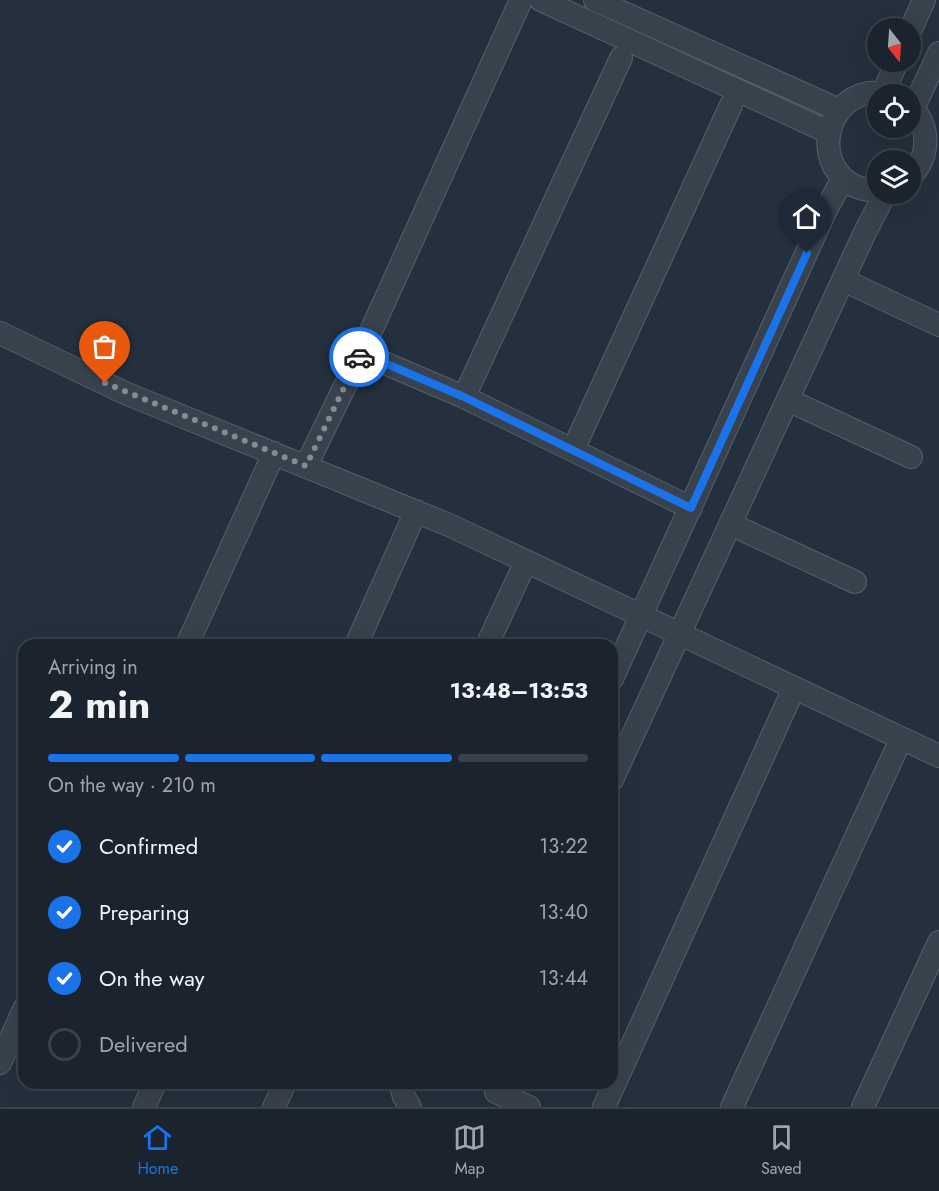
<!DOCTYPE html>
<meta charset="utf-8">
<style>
body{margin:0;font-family:Jost,sans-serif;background:#242c36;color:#f1f3f6;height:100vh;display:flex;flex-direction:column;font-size:22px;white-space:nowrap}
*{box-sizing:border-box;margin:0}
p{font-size:20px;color:#a0a4aa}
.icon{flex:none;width:33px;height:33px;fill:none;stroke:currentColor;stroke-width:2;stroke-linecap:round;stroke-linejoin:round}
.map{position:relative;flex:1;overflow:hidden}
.side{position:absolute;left:18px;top:639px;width:600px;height:450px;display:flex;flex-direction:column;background:#1b242e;border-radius:18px;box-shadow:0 6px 24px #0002,0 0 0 2px #39414a}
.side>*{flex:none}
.needle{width:39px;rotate:163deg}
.controls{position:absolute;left:867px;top:18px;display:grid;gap:12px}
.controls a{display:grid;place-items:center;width:54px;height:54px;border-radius:50%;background:#1b242e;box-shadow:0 6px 24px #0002,0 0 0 2px #39414a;font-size:30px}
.pin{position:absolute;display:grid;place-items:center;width:51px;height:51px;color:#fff;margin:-62px -26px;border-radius:50% 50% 50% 0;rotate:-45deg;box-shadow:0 0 6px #0007}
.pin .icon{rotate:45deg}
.courier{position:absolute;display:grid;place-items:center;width:60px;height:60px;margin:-30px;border:4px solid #1a73e8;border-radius:50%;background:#fff;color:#222;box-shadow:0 2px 8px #0007}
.headline em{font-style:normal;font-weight:700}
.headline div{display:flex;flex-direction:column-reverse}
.headline{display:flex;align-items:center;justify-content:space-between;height:102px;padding:0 30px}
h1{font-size:39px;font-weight:700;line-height:45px}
.bar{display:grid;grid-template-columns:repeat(4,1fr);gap:9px 6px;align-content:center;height:72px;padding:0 30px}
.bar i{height:8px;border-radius:4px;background:#39414a}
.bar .on{background:#1a73e8}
.bar p{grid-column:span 4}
ol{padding:0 30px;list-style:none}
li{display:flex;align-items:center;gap:18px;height:66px}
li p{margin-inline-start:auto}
li .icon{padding:6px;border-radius:50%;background:#1a73e8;color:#fff;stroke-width:4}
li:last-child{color:#a0a4aa}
li i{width:33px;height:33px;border:3px solid #39414a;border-radius:50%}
.dock{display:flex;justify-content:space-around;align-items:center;height:84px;border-top:2px solid #39414a;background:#1b242e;font-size:16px;color:#a0a4aa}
.dock a{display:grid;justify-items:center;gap:3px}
.dock .on{color:#1a73e8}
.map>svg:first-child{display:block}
</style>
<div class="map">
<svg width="939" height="1107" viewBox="0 0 939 1107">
<rect width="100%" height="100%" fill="#24303d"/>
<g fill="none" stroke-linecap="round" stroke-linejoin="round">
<!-- minor casing -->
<g stroke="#56606b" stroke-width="24">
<path id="minor" d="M541,0L828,132
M595,0L839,110
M910,31L924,0
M883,93L897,62
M910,106C931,126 930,157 910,177
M913,109L939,53
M878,191C803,189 818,79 890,94
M843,280L939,325
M0,333L125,393L449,525L939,756
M361,353L464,397L691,508
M464,397L621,58
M788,400L911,457
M573,450L731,105
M306,466L361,353L521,0
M730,524L855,582
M187,645L274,453
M356,645L416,511
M487,645L526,561
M612,679L826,210L843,178
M612,780L866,230L885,194
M0,1063L24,1009
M400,1083L404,1097L410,1107
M496,1092L529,1107
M144,1107L155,1083
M274,1107L285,1083
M604,1107L794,688
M732,1107L901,739
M863,1107L939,942"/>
</g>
<!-- minor -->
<use href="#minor" stroke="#38424d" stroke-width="22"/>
</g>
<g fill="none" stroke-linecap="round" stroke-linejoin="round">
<!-- done -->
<path stroke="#828c97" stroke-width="6" stroke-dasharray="0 10.8" d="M105,383L306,466L359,357"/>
<!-- route -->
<path stroke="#1a73e8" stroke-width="8" d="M359,357L361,353L464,397L691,508L807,253"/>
</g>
</svg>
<div class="controls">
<a><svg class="needle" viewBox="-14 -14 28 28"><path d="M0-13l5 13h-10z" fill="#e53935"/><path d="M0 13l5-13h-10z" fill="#a0a4aa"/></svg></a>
<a><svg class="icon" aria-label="locate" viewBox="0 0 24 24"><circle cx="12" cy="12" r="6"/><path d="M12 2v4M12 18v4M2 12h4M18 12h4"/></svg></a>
<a><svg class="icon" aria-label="layers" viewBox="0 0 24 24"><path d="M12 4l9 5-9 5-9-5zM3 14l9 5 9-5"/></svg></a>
</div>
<div class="pin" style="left:105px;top:383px;background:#ea580c"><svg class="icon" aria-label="bag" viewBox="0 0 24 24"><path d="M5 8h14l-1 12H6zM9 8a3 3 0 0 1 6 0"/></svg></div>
<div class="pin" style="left:807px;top:253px;background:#1f2937"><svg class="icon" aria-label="home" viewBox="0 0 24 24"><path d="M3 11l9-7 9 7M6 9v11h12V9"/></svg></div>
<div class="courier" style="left:359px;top:357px"><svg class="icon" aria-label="car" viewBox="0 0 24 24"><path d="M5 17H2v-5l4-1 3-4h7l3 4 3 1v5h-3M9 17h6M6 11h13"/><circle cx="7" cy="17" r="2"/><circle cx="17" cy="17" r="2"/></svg></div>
<section class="side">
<div class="headline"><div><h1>2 min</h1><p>Arriving in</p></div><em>13:48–13:53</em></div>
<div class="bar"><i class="on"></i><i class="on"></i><i class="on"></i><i></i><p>On the way · 210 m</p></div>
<ol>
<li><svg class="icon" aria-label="check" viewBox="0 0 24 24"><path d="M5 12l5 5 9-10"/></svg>Confirmed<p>13:22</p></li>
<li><svg class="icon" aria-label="check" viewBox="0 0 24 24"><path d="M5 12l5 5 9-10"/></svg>Preparing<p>13:40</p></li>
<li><svg class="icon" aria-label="check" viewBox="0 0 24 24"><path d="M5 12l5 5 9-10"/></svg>On the way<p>13:44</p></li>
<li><i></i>Delivered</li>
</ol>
</section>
</div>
<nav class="dock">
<a class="on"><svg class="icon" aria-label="home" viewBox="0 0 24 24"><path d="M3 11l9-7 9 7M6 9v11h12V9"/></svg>Home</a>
<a><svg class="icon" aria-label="map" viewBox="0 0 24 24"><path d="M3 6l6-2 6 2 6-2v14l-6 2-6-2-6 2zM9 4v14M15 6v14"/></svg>Map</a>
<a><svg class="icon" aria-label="saved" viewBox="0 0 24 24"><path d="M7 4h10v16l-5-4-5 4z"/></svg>Saved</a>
</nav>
